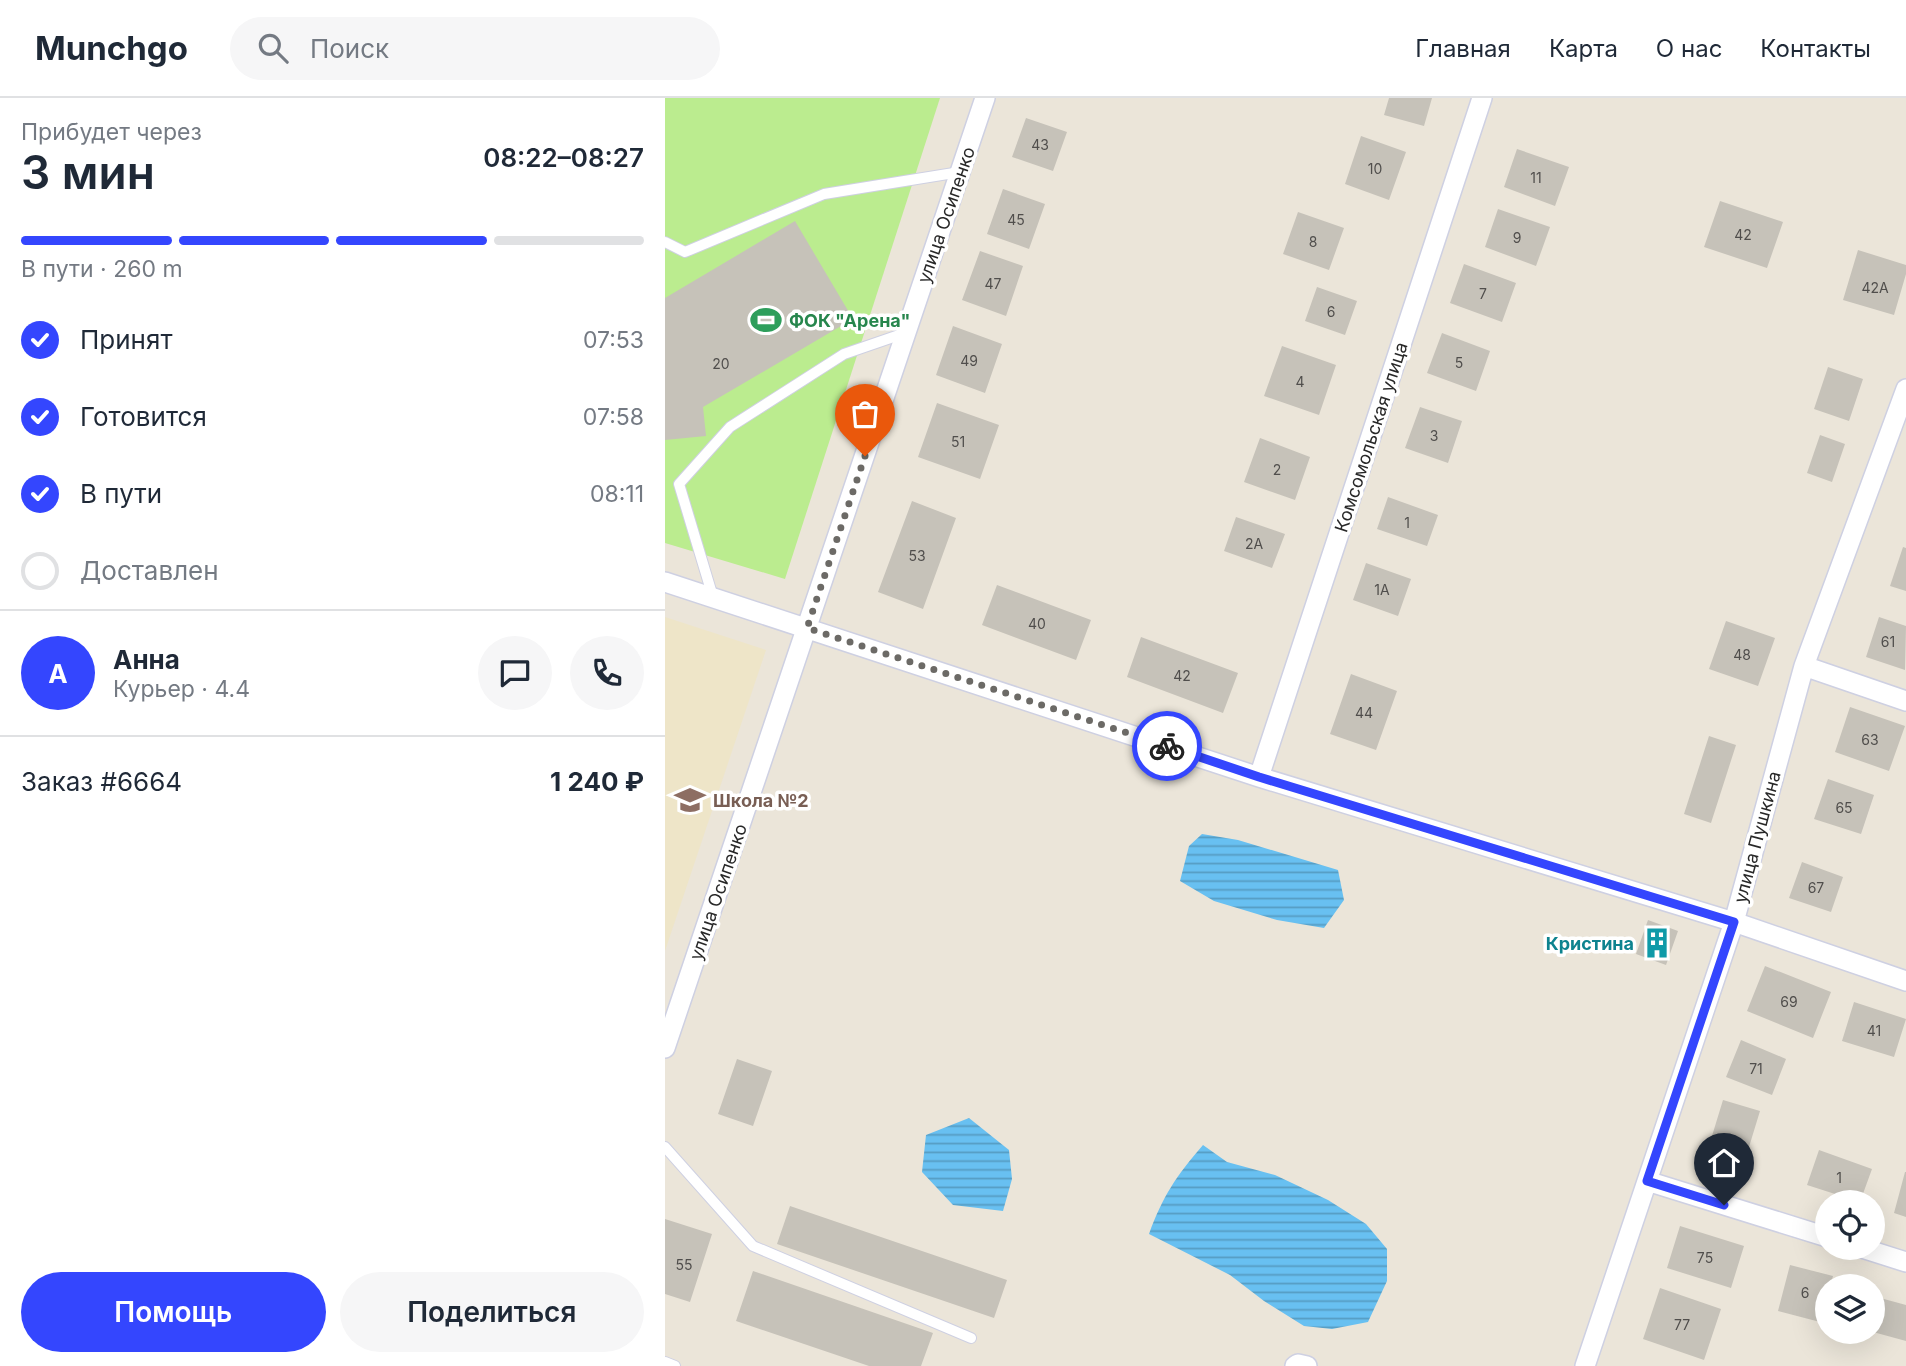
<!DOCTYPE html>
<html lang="ru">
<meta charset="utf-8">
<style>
body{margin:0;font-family:Inter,sans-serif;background:#f6f6f7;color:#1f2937;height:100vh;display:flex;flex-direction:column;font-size:26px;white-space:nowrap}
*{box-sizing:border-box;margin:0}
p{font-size:23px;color:#747a83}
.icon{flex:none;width:38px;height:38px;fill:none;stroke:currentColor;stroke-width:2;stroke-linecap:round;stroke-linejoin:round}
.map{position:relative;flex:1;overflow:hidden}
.panel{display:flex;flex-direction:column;background:#fff;width:665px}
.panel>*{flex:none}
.tools{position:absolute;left:1150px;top:1092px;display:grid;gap:14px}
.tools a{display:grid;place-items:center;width:70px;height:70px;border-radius:50%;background:#fff;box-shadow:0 7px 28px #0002;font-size:35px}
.pin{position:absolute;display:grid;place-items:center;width:60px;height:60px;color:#fff;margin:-72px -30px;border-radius:50% 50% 50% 0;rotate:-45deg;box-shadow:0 0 7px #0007}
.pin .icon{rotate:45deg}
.courier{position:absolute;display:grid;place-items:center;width:70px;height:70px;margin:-35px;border:5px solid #3446fe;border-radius:50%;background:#fff;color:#222;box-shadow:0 2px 9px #0007}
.overview em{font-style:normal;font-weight:600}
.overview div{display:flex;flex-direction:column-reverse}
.overview{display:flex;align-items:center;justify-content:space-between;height:119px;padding:0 21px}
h1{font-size:46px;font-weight:600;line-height:52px}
.bar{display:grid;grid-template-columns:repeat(4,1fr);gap:10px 7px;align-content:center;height:84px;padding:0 21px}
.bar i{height:9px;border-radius:5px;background:#e0e1e3}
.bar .on{background:#3446fe}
.bar p{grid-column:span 4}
.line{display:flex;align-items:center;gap:18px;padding:0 21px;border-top:2px solid #e0e1e3}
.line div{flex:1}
.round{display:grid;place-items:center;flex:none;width:74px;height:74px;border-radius:37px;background:#f6f6f7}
ol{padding:0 21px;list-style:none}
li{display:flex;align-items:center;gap:21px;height:77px}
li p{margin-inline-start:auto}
li .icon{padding:7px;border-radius:50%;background:#3446fe;color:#fff;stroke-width:4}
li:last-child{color:#747a83}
li i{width:38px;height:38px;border:4px solid #e0e1e3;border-radius:50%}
.action{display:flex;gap:14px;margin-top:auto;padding:14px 21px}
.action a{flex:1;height:80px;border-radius:42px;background:#3446fe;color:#fff;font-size:28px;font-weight:600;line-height:80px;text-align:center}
.action a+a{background:#f6f6f7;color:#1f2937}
header{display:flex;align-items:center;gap:42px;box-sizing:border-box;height:98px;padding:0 35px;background:#fff;border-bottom:2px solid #e0e1e3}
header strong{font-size:33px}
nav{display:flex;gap:38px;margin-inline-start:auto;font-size:24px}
.search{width:490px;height:63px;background:#f6f6f7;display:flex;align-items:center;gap:18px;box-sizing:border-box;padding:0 24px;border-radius:38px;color:#747a83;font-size:26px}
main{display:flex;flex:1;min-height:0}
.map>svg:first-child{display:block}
</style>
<header>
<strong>Munchgo</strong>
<div class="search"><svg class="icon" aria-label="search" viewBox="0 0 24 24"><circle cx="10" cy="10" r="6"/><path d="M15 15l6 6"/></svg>Поиск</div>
<nav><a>Главная</a><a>Карта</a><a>О нас</a><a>Контакты</a></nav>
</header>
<main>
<section class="panel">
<div class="overview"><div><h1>3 мин</h1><p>Прибудет через</p></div><em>08:22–08:27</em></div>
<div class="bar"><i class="on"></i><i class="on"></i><i class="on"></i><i></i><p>В пути · 260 m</p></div>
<ol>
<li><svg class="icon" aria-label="check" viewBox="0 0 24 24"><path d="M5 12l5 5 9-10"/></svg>Принят<p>07:53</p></li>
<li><svg class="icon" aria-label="check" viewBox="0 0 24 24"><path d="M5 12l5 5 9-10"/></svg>Готовится<p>07:58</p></li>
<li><svg class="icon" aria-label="check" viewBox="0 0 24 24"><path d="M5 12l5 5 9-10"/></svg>В пути<p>08:11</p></li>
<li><i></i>Доставлен</li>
</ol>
<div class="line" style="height:126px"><b class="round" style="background:#3446fe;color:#fff">А</b><div><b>Анна</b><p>Курьер · 4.4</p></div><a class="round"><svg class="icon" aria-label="chat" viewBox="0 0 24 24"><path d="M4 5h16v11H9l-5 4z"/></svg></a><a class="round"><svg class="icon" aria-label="phone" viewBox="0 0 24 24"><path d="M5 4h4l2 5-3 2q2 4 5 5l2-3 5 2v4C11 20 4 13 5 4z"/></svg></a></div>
<div class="line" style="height:91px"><div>Заказ #6664</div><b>1 240 ₽</b></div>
<div class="action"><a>Помощь</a><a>Поделиться</a></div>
</section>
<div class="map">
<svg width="1241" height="1268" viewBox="0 0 1241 1268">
<defs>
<pattern id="water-rules" width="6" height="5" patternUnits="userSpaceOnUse" patternTransform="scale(1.75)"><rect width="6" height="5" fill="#68c0f1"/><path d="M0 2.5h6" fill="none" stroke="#569cc3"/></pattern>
</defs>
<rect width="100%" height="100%" fill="#ebe5d9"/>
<!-- education -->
<path fill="#eee5c8" d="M0,519L101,552L0,853Z"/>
<!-- pitch -->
<path fill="#bbec8f" d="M0,0H275L120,481L0,445Z"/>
<!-- water -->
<path fill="url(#water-rules)" d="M537,736L573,742L673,772L679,802L659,830L612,822L549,803L515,783L524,748Z
M304,1020L344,1052L347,1081L338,1113L288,1107L257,1074L261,1037Z
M538,1047L562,1064L610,1077L663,1102L701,1126L722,1151V1183L703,1224L667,1231L639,1228L599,1203L565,1177L484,1136C498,1098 511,1078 538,1047Z"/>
<!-- building -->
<path fill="#c6c2b9" d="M724,0H767L759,28L719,17Z
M361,20L402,34L388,73L347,59Z
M696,38L741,54L724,102L680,86Z
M852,51L904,69L890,108L839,89Z
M338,91L380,106L364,151L322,136Z
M1055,103L1118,124L1102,170L1039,149Z
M833,111L885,129L871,168L820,149Z
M633,114L679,130L664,172L618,156Z
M130,123L188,221L38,309L41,338L0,342V200Z
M1193,152L1241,167V176L1229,217L1178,202Z
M315,153L358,168L341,218L297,202Z
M799,166L851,185L837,224L785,205Z
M652,189L692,203L680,237L640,223Z
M288,228L337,246L320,295L271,277Z
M777,235L825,253L811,293L762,275Z
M617,248L671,267L654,317L599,298Z
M1163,269L1198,281L1184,323L1149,311Z
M272,305L334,327L315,381L253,359Z
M755,309L797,323L783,365L740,350Z
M1155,337L1180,346L1167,384L1142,375Z
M595,340L645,359L630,402L579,384Z
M723,399L773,417L762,448L712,431Z
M247,403L291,420L258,511L213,494Z
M571,419L620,436L607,470L559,453Z
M1238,449L1241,450V493L1225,488Z
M701,465L746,481L733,518L688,502Z
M332,487L426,522L411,562L317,527Z
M1214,519L1241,528L1240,572L1201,559Z
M1061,523L1110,540L1093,588L1044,571Z
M476,539L573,575L558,615L462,579Z
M686,576L732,593L711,652L665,636Z
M1185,609L1240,628L1224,673L1170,654Z
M1044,638L1071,647L1046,725L1019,716Z
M1163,681L1209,697L1196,736L1149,721Z
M1137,764L1178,779L1166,814L1124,800Z
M983,822L1013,833L1001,867L971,856Z
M1100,868L1166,894L1148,940L1082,913Z
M1189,904L1241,921L1229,959L1177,943Z
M1076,942L1121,961L1107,997L1061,979Z
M72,961L107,973L88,1028L53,1016Z
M1058,1002L1095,1013L1080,1062L1043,1051Z
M1154,1052L1207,1071L1195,1104L1142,1087Z
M1240,1074H1241V1119L1229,1115Z
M125,1108L342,1182L329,1220L112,1146Z
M0,1121L47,1136L25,1204L0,1196Z
M1015,1128L1079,1148L1066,1190L1002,1170Z
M1125,1167L1168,1178L1165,1188H1162V1200L1155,1224L1113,1213Z
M88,1173L268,1235L256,1268H204L71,1223Z
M995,1190L1056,1211L1039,1262L978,1241Z
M1208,1198L1241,1207V1243L1208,1234Z"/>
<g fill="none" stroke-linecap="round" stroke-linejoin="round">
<!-- lane casing -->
<g stroke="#ced0e2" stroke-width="12">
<path id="lane" d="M0,144L20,154L159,96L295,74
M48,499L14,386L65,329L179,256L240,235
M0,1049L88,1148L306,1240
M0,1264L10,1268"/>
</g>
<!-- street casing -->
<g stroke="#ced0e2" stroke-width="22">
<path id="street" d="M0,484L594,679L1069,824L1241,883
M1139,568L1241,603
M594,679L817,0
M0,950L320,0
M982,1083L1162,1139
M1197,1150L1241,1164
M630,1268L633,1266L642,1268
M920,1268L1069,824L1139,568L1241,291"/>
</g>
<!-- lane -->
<use href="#lane" stroke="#fff" stroke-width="10"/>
<!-- street -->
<use href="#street" stroke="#fff" stroke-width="19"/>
</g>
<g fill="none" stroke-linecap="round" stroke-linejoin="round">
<!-- done -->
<path stroke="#6c6a66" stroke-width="7" stroke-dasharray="0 12.6" d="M200,358L142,530L502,648"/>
<!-- route -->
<path stroke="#3446fe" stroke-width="9" d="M502,648L594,679L1069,824L982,1083L1059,1107"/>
</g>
<!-- icons -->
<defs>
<g id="stadium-bare" transform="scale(2.415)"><path d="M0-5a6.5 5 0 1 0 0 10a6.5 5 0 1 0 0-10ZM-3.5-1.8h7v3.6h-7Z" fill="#2e9e5b" stroke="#fff" stroke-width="2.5" paint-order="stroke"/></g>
<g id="school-bare" transform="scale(2.415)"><path d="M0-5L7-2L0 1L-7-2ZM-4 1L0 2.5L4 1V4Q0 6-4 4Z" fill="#8d6e63" stroke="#fff" stroke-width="2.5" paint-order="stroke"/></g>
<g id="building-bare" transform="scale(2.415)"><path d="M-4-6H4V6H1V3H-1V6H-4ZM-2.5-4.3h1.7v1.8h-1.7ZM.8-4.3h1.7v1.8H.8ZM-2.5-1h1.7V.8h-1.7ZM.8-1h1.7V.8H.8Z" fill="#0f9aa8" stroke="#fff" stroke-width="2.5" paint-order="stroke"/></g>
</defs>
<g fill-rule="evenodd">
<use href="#stadium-bare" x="101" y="222"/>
<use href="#school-bare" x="25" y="702"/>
<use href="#building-bare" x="992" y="845"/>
</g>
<g text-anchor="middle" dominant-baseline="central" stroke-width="7" stroke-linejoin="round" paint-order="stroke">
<!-- number labels -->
<g font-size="14" fill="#504e4c">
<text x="375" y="46">43</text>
<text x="710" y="70">10</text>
<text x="871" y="79">11</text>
<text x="351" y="121">45</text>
<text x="1078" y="136">42</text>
<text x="852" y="139">9</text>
<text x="648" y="143">8</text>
<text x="328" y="185">47</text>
<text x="1210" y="189">42А</text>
<text x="818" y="195">7</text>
<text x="666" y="213">6</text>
<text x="304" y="262">49</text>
<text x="794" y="264">5</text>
<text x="56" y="265">20</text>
<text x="635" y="283">4</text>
<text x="769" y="337">3</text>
<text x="293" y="343">51</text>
<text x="612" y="371">2</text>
<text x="742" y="424">1</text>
<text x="589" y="445">2А</text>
<text x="252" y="457">53</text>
<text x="717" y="491">1А</text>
<text x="372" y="525">40</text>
<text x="1223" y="543">61</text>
<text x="1077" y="556">48</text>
<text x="517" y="577">42</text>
<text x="699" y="614">44</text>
<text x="1205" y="641">63</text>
<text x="1179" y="709">65</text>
<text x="1151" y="789">67</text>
<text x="1124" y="903">69</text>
<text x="1209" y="932">41</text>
<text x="1091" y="970">71</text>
<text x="1174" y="1079">1</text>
<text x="1040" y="1159">75</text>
<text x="19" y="1166">55</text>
<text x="1140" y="1194">6</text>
<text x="1017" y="1226">77</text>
</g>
<!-- street labels -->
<g font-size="18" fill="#282828" stroke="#fff">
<text transform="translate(281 117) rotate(-71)">улица Осипенко</text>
<text transform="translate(706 339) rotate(-72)">Комсомольская улица</text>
<text transform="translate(1092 739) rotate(-75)">улица Пушкина</text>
<text transform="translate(53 794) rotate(-71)">улица Осипенко</text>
</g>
<!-- leisure labels -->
<g font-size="18" font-weight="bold" fill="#27864d" stroke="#fff" text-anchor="start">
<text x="124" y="222">ФОК "Арена"</text>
</g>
<!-- education labels -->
<g font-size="18" font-weight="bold" fill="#785e54" stroke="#fff" text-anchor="start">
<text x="48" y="702">Школа №2</text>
</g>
<!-- culture labels -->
<g font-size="18" font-weight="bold" fill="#0d838f" stroke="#fff" text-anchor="end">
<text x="969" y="845">Кристина</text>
</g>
</g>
</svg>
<div class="tools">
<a><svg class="icon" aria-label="locate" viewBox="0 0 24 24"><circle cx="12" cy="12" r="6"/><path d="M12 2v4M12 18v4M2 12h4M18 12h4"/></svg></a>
<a><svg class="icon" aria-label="layers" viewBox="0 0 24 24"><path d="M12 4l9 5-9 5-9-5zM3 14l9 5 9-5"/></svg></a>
</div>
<div class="pin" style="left:200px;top:358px;background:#ea580c"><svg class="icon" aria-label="bag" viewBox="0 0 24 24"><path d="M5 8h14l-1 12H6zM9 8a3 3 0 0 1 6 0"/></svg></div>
<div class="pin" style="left:1059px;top:1107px;background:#1f2937"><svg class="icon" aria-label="home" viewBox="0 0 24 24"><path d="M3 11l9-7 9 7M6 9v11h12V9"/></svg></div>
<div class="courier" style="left:502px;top:648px"><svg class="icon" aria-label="bike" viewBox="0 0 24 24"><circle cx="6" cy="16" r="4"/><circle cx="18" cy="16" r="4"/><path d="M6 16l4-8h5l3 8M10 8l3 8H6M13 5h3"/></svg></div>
</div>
</main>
